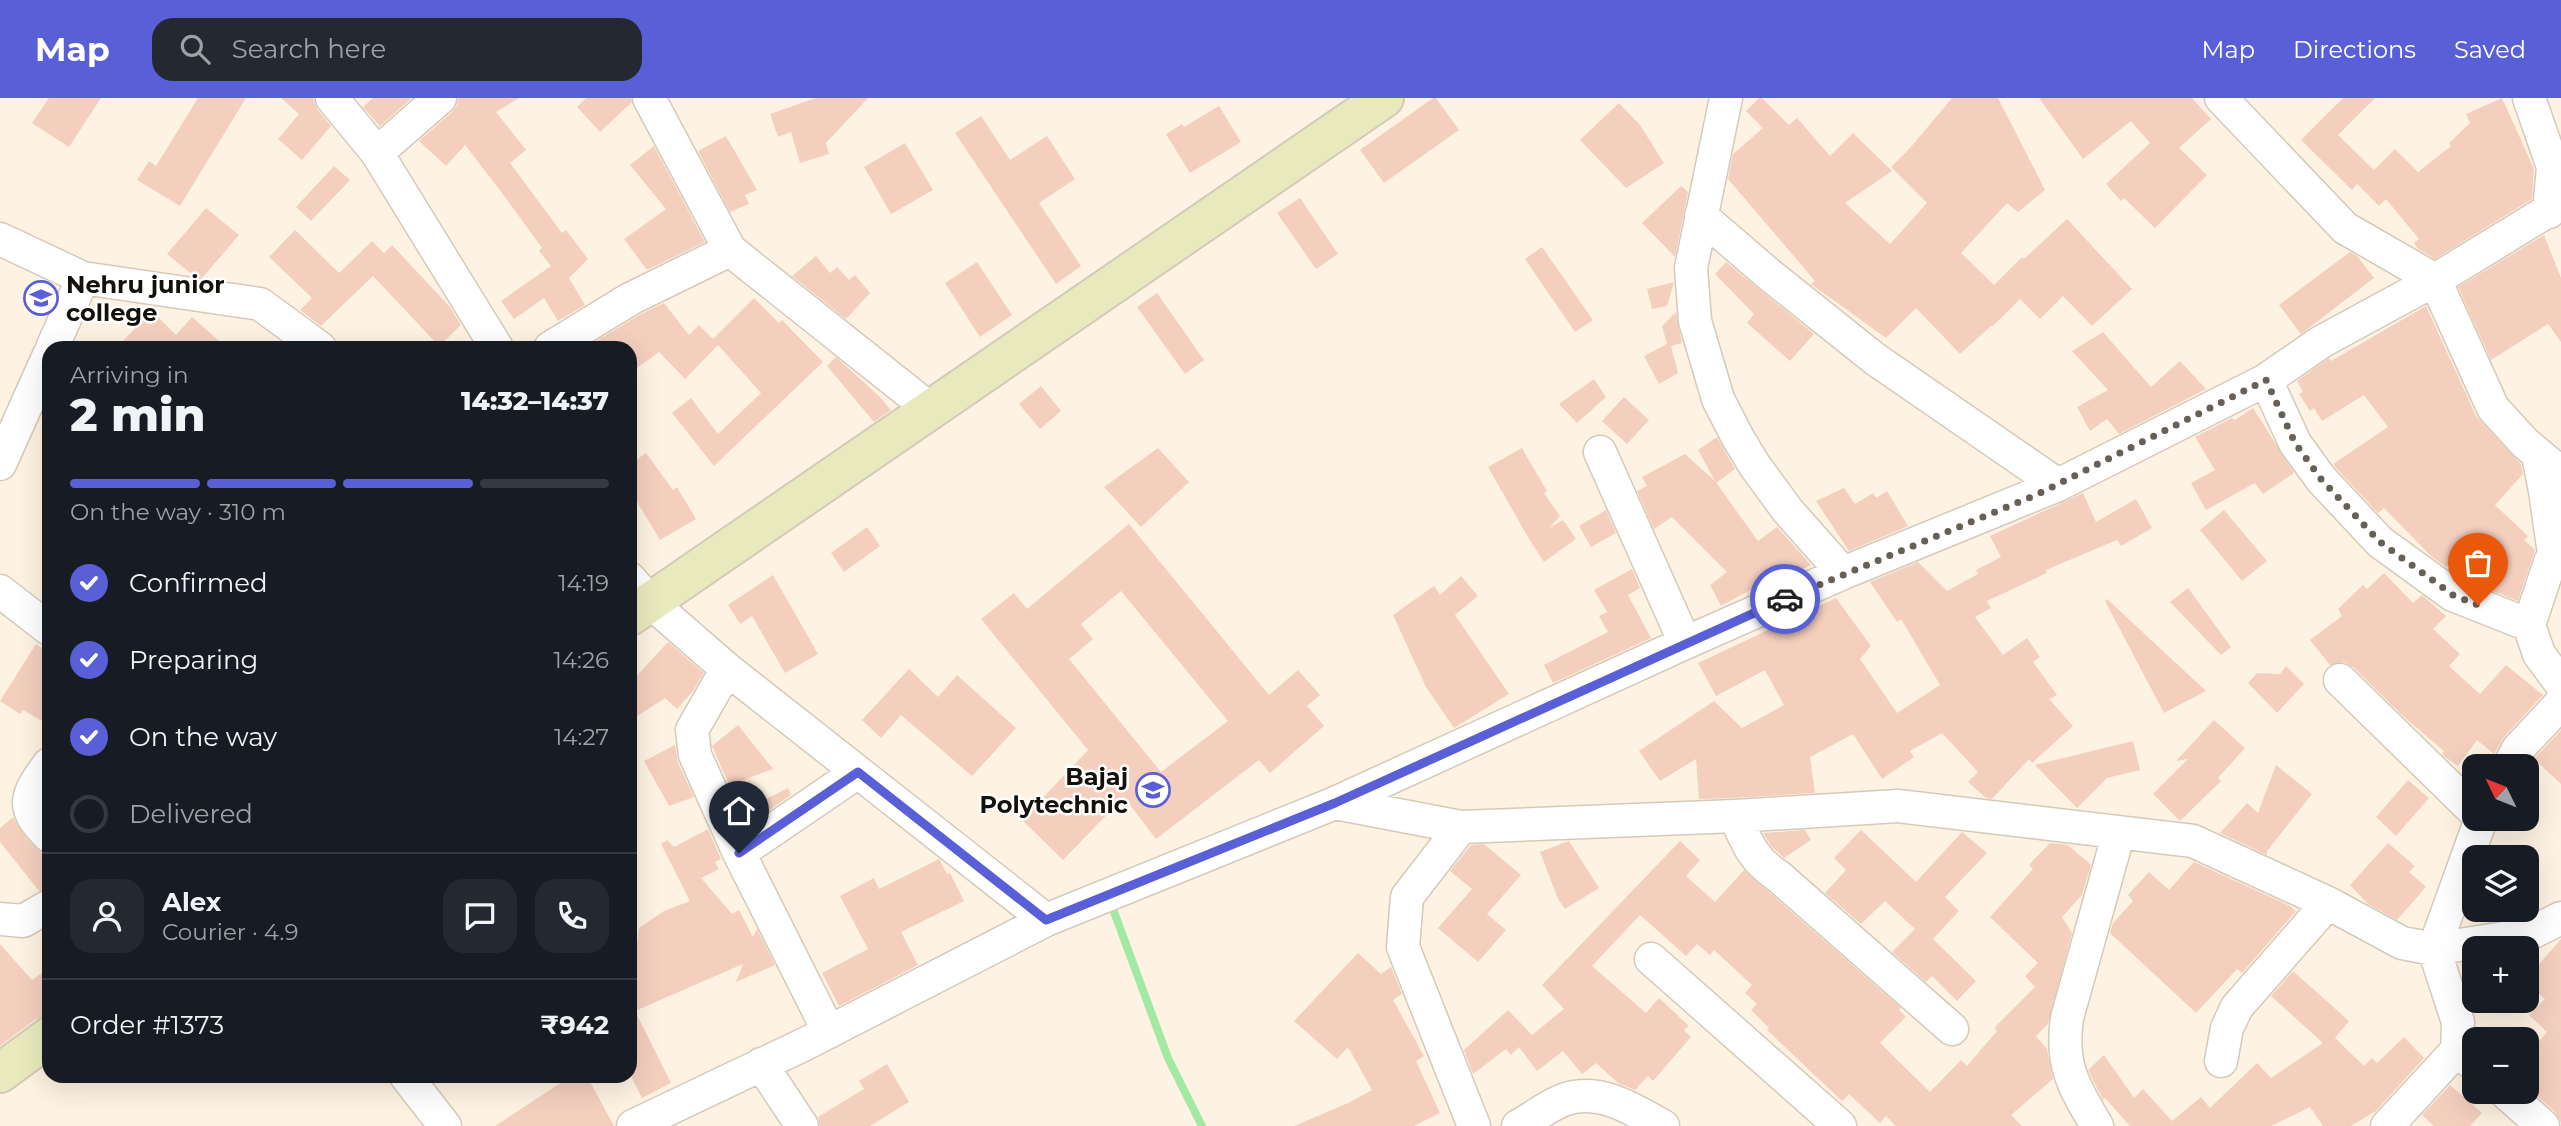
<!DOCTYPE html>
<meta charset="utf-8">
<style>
body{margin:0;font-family:Montserrat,sans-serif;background:#242831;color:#f1f3f6;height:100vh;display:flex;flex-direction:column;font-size:26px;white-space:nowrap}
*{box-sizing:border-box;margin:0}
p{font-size:23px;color:#9ea1a6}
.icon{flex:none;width:38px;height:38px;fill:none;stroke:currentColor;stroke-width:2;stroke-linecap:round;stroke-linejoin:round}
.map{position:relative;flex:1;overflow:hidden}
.details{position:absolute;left:42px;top:243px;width:595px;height:742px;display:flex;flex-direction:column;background:#171b24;border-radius:21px;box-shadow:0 7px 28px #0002}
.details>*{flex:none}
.needle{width:46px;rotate:313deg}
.buttons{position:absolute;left:2462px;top:656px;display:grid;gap:14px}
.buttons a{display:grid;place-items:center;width:77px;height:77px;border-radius:14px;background:#171b24;box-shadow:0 7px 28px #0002;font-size:35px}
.pin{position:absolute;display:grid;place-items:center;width:60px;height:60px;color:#fff;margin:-72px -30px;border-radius:50% 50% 50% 0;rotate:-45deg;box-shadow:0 0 7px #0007}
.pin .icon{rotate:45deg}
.courier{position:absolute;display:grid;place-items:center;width:70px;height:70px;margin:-35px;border:5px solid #595fd6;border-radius:50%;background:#fff;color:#222;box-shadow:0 2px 9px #0007}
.summary em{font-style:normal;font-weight:800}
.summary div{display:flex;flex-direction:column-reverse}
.summary{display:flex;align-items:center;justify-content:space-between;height:119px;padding:0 28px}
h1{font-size:46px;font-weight:800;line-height:52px}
.bar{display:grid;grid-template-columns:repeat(4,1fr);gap:10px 7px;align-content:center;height:84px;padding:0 28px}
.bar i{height:9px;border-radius:5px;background:#363941}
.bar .selected{background:#595fd6}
.bar p{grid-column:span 4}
.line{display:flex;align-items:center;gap:18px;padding:0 28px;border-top:2px solid #363941}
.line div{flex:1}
.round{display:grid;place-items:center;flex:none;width:74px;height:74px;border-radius:21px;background:#242831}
ol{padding:0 28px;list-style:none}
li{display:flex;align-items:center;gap:21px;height:77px}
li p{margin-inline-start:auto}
li .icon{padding:7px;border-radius:50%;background:#595fd6;color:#fff;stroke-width:4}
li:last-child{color:#9ea1a6}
li i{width:38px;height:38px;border:4px solid #363941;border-radius:50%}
header{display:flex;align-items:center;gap:42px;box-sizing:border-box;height:98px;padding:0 35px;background:#595fd6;color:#fff}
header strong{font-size:33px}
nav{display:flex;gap:38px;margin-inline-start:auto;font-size:24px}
.search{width:490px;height:63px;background:#242831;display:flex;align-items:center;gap:18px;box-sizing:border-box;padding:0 24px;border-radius:21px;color:#9ea1a6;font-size:26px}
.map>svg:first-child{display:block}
</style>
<header>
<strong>Map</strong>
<div class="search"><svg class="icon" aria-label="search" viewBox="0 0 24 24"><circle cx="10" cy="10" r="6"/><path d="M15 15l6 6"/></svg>Search here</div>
<nav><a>Map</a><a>Directions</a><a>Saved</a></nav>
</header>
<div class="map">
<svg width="2561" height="1028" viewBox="0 0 2561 1028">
<rect width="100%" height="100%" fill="#fef3e2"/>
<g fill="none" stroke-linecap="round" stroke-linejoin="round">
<!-- stream -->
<path stroke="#a2eaa3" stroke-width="8" d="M1110,803L1168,960L1202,1028"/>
</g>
<!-- building -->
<path fill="#f4cfbe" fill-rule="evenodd" d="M49,0H101L69,49L32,25Z
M198,0H246L180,108L137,82L149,63L156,68Z
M281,0H313L318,12L331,28L302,62L278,41L299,16Z
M373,0H412L380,28L363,9Z
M458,0H519L496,14L526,52L510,65L562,135L566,132L588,161L569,180L585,207L558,223L544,200L514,221L501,203L551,168L539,153L542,150L499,91L465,47L446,68L419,43L452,14L457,7Z
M586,0H631L632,4L600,34L577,9Z
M816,0H868L826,45L829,56L800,65L791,34L778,39L770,16Z
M1433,0H1436L1459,32L1384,85L1360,52Z
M1759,0H1762L1789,27L1797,20L1830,58L1853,35L1892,73L1845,105L1890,146L1927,105L1891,69L1910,50L1952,0H1998L2045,92L2018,114L2007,105L1961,155L1994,187L2022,159L2024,161L2067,121L2132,191L2092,228L2063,198L2040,221L2020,201L1993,228L1992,227L1960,256L1916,210L1886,240L1811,186L1815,183L1728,81L1733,56L1763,30L1746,13Z
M2039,0H2192L2211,21L2179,50L2207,77L2155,130L2124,100L2121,103L2106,86L2150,45L2131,23L2083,61Z
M2343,0H2375L2338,37L2374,72L2395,51L2418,74L2451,48L2449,45L2470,25L2466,16L2502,0L2534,71L2532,101L2435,161L2418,151L2414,145L2419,141L2386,101L2379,108L2357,86L2352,92L2301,42Z
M1619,5L1640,27L1664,65L1626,90L1580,42Z
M1219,8L1241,44L1190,75L1166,36L1182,26L1184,29Z
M981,18L1010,62L1047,38L1075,81L1039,105L1081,168L1056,186L955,35Z
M726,38L757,92L745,97L749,106L730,114L698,53Z
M905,45L933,92L891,116L864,69Z
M654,48L705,144L647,172L624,141L666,111L630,67Z
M334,68L350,82L311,123L296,109Z
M1681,88L1688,94L1675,159L1642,125Z
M1300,100L1338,156L1316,171L1277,115Z
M206,110L239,137L203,179L194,178L167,156Z
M295,132L339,175L372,143L384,155L392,147L450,209L461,227L439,248L373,178L321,228L300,212L312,200L269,159Z
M2544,137L2561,180V244L2548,226L2491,262L2458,189Z
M1542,149L1593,222L1575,234L1525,161Z
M2350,154L2357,158L2374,180L2301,236L2279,207Z
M816,158L830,175L837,169L849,182L855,177L870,195L846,221L792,178Z
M977,164L1012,217L980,239L945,185Z
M1726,164L1814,236L1790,263L1747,225L1754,216L1715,176Z
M1674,184L1667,208L1652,211L1647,191Z
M1157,195L1204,262L1185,276L1137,209Z
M754,200L779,225L782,222L823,264L714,368L672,315L691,300L718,336L761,295L718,247L685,281L659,254L630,275V250H585L639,217L664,205L689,237L699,227L716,244L713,241Z
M2426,208L2476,318L2521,366L2523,376L2495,407L2528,438L2524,442L2535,452L2518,503L2487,491L2508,468L2477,439L2446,469L2432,459L2384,410L2378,415L2335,369L2333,366L2388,329L2364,297L2322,323L2314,310L2310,313L2299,296L2303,294L2297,283L2329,260L2331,263Z
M152,213L176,237L192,219L227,250H116Z
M1676,214L1682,245L1671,248L1678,275L1659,286L1644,258L1667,246L1662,228Z
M2103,234L2151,289L2180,263L2206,291L2119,336L2107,321L2090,333L2077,309L2108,292L2072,253Z
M836,259L879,298L891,312L874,324L827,268Z
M1594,281L1606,299L1577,325L1559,306Z
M1041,288L1061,313L1040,331L1019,306Z
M1624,299L1649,322L1627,346L1602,323Z
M2253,310L2294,375L2263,396L2255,385L2206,412L2191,385L2215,372L2195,339L2232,320L2235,322Z
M1717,339L1735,371L1716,385L1698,352Z
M1158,350L1189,384L1141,429L1104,389Z
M1522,350L1547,393L1544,395L1560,418L1549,430L1563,422L1576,441L1544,464L1529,441L1488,369Z
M646,355L673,392L677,389L696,421L660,442L630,392V366Z
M1685,356L1715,383L1758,443L1777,429L1811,467L1777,484L1774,479L1721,508L1710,487L1727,474L1672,419L1654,431L1637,393L1647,388L1642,379Z
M1844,390L1855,406L1873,395L1876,400L1887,393L1908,428L1849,453L1816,403Z
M2083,395L2096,424L2136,401L2152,430L2121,448L2117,442L2046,472L2047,475L1987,503L1991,510L1975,519L2003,557L2027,540L2040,559L2033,564L2057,597L2049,601L2073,628L2032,665L2029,661L1992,701L1986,700L1968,684L1978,674L1942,635L1910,653L1914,659L1882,681L1853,636L1810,659L1815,695L1734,700L1699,701L1696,661L1660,683L1639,653L1714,603L1742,630L1784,607L1765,572L1716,598L1698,565L1836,500L1871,548L1860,561L1897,615L1940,587L1901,521L1897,524L1870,484L1918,464L1947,493L1978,476L1976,472L2001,459L1990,438Z
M1606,412L1616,435L1591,449L1579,428Z
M2224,412L2267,463L2242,483L2200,432Z
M1129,426L1269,597L1298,572L1320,597L1307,608L1324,628L1270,675L1259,662L1156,741L1124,699L1063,762L1022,722L1088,652L981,521L1014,495L1027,511ZM1121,493L1228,623L1161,674L1069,561L1093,541L1081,526Z
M867,429L880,448L844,474L831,455Z
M1632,471L1640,490L1628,497L1651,540L1553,585L1544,567L1608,534L1599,518L1607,514L1594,492Z
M2384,475L2413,505L2422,497L2446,518L2433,531L2460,556L2449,568L2480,596L2506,567L2543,597L2504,639L2494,656L2477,642L2458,668L2445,659L2442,656L2444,653L2405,620L2353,569L2344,564L2330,567L2310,542L2342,518L2338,511L2363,487L2367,491Z
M773,477L818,556L785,575L752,518L740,526L728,507Z
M1461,478L1478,498L1455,517L1509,596L1454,630L1426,589L1393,517L1434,488L1440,497Z
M2188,490L2231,549L2221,557L2170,504Z
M2107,501L2206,593L2164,615L2105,503Z
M668,544L704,575L693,593L677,611L665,600L630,623V585Z
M36,546L49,555V627L23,612L20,616L0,603Z
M2286,568L2304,586L2277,615L2248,585L2257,575L2280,576Z
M909,571L938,599L957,577L1016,630L972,678L901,617L881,640L862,622Z
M2214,622L2245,650L2218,680L2221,683L2180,723L2153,696L2188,661L2176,663Z
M738,627L773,671L729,687L712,648Z
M2561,632V686L2534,661Z
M2133,643L2140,672L2107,680L2077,710L2035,667Z
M675,647L678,665L694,699L669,708L644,663Z
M2276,667L2312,696L2267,753V757L2220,735L2247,705L2258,715Z
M2408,682L2429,700L2396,738L2376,719Z
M788,690L791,697L747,727L741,714Z
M13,719L26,740L49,762V790L39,793L0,744V730Z
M708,731L721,761L715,764L719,771L701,780L732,816L739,812L753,839L757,831L775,867L736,884L743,866L635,913L671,985L642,1000L630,976V899L639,830L664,813L690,803L661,746L667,742L674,749Z
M1805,732L1811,742L1784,760L1771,748L1763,735Z
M1861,732L1916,784L1962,734L1987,755L1945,799L1959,813L1933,841L1976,883L1957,903L1932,878L1926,884L1892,854L1915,831L1885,803L1861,826L1825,795L1846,772L1834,760Z
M1569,743L1599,790L1565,811L1558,801L1540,754Z
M1680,743L1700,762L1686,778L1715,804L1744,772L1901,910L1899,912L1906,919L1880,945L1930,994L1961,962L1967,968L1997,933L1994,930L2035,889L2025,878L2038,865L1990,819L2033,771L2029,767L2050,745L2068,747L2091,767L2082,797L2062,819L2072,835L2048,926L2036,938L2047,951L2053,981L2011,1017L2022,1028H1896L1886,1018L1880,1025L1849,996L1842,1003L1767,932L1769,930L1751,912L1757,906L1745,895L1752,887L1714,852L1710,857L1697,846L1686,858L1640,817L1592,868L1646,915L1659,900L1689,928L1684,932L1691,939L1653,983L1648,978L1635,992L1618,985L1596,965L1582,976L1563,953L1537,973L1519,949L1511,957L1506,951L1473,976L1464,952L1508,912L1532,937L1564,911L1542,887Z
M2388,745L2415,768L2409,774L2426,789L2397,822L2368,806L2350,787Z
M1484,746L1521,777L1487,816L1506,832L1478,864L1438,830L1472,791L1450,773L1471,747Z
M939,761L947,776L950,775L964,803L901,834L918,867L839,908L822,875L868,851L840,798L874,780L879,791Z
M2194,764L2290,808L2296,813L2242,875L2237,871L2196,915L2110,835L2113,825L2133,803L2128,797L2149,774L2169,792Z
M2561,841V1025L2555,1014L2527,989V956L2547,934L2529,917L2545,901L2527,886V880Z
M0,846L32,882L49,870V918L36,921L0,948Z
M1358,855L1381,876L1391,869L1402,896L1393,902L1424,958L1416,963L1440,1015L1414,1028H1294L1348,1005L1372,992L1348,949L1337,961L1294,923Z
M2293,873L2349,923L2335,940L2364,968L2372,960L2377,965L2404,939L2424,960L2376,1013L2351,1028H2323L2310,1009L2271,1028H2130L2105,1000L2103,1002L2088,972L2104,957L2134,1000L2143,991L2172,1023L2201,999L2210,1010L2257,965L2271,980L2323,945L2271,898Z
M887,966L909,1004L870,1028H820L818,1019L864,991L859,983Z
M571,978H587L614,1028H495Z
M2450,987L2482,1015L2470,1028H2434L2422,1017Z"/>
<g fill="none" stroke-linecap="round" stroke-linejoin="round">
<!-- street casing -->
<g stroke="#d5cab9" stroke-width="35">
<path id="street" d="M332,0L377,55L497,250
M649,0L730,152L930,311
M1726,0L1691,170L1695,223L1718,301L1738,340L1755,368L1788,413L1843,475
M2221,0L2345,130L2435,182L2493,310L2525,345L2561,375
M2529,0L2553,69L2549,114
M377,55L440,0
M1701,118L1771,178L1875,261L2058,387
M0,141L83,180L260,206L320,250
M52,250L83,180
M550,250L630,201L730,152
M2266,282L2295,345L2321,381L2380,444L2453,497L2529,527L2539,556L2561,586
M1600,354L1685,545
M2538,357L2545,393L2554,456
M0,366L49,257
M630,481L650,504L727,571L1046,822
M0,493L49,531
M2529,527L2550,464L2561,444
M727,571L692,632L695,657L739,755L829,934
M2340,582L2474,713
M49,666C26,697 19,709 49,738
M2509,668L2518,651L2561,605
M1335,705L1461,729L1735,718L1898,708L2193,743L2328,805L2402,845L2434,851L2529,836L2561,820
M1735,718C1747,745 1753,762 1778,778L1952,931
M1461,729L1407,799L1403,849L1474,1028
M739,755L858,674
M0,821L23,823L49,808
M1651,861L1840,1028
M2221,963L2227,930L2237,909L2328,805
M761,966L802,1028
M2474,967L2457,952L2458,924L2434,851L2481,721
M406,978L445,1028
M2505,994L2543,1028
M633,1028L805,946L1046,822L1335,705L1685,545L1843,475L2058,387L2266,282L2321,244L2435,182L2561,105
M1518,1028C1533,1020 1550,1006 1566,1001C1601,990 1634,1012 1663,1028
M2097,1028C2074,989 2060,967 2067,920L2119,734
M2387,1028L2457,952"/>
</g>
<!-- secondary casing -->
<g stroke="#d5cab9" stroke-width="42">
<path id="secondary" d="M630,518L1384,0
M0,975L49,939"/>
</g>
<!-- street -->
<use href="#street" stroke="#fff" stroke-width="32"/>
<!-- secondary -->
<use href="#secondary" stroke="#e8eabd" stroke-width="38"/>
</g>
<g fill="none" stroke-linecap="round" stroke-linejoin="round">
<!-- done -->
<path stroke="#666056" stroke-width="7" stroke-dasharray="0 12.6" d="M1785,501L2036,397L2266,282L2295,345L2321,381L2380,444L2453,497L2478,507"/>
<!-- route -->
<path stroke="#595fd6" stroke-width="9" d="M739,755L858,674L1046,822L1335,705L1785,501"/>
</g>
<!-- icons -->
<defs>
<g id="school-ring" transform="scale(1.75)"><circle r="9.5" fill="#fff" stroke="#595fd6" stroke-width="1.5"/><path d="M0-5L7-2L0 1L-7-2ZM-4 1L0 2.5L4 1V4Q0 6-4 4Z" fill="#595fd6"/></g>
</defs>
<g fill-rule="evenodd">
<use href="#school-ring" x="41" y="200"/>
<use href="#school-ring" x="1153" y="692"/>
</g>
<g text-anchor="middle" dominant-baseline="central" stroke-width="5" stroke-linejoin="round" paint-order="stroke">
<!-- poi labels -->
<g font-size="24" font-weight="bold" fill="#14110b" stroke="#fff" text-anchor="start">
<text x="66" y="186">Nehru junior<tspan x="66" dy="28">college</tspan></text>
<text x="1128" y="678" text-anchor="end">Bajaj<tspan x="1128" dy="28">Polytechnic</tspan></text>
</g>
</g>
</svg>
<div class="buttons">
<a><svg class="needle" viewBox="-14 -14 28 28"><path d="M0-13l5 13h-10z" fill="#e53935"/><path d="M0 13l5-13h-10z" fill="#9ea1a6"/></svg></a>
<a><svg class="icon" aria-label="layers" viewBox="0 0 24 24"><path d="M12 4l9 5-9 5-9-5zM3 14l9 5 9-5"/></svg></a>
<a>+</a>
<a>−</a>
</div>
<div class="pin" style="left:2478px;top:507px;background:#ea580c"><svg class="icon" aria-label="bag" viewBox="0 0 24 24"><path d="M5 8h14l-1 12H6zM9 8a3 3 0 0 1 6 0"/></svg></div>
<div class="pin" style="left:739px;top:755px;background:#1f2937"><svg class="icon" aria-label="home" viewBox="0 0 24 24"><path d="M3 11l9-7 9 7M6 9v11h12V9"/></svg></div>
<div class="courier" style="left:1785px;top:501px"><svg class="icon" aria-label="car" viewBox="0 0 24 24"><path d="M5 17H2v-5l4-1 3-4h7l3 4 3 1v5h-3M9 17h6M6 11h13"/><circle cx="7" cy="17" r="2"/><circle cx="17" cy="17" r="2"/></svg></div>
<section class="details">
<div class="summary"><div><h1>2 min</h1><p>Arriving in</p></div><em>14:32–14:37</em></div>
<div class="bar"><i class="selected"></i><i class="selected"></i><i class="selected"></i><i></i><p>On the way · 310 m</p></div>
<ol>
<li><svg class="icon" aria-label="check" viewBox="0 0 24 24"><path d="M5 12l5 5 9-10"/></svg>Confirmed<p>14:19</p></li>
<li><svg class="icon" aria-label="check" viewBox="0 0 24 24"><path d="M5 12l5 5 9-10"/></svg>Preparing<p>14:26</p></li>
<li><svg class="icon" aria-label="check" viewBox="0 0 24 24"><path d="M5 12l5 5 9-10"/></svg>On the way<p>14:27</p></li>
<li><i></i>Delivered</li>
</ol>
<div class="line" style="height:126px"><a class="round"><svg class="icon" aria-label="person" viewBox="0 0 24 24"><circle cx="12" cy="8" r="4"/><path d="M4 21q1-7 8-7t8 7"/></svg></a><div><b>Alex</b><p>Courier · 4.9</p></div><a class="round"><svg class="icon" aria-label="chat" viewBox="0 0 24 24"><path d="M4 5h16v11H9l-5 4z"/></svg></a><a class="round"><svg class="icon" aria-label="phone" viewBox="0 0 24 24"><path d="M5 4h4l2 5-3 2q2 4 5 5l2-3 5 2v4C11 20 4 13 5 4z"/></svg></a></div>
<div class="line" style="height:91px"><div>Order #1373</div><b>₹942</b></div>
</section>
</div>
